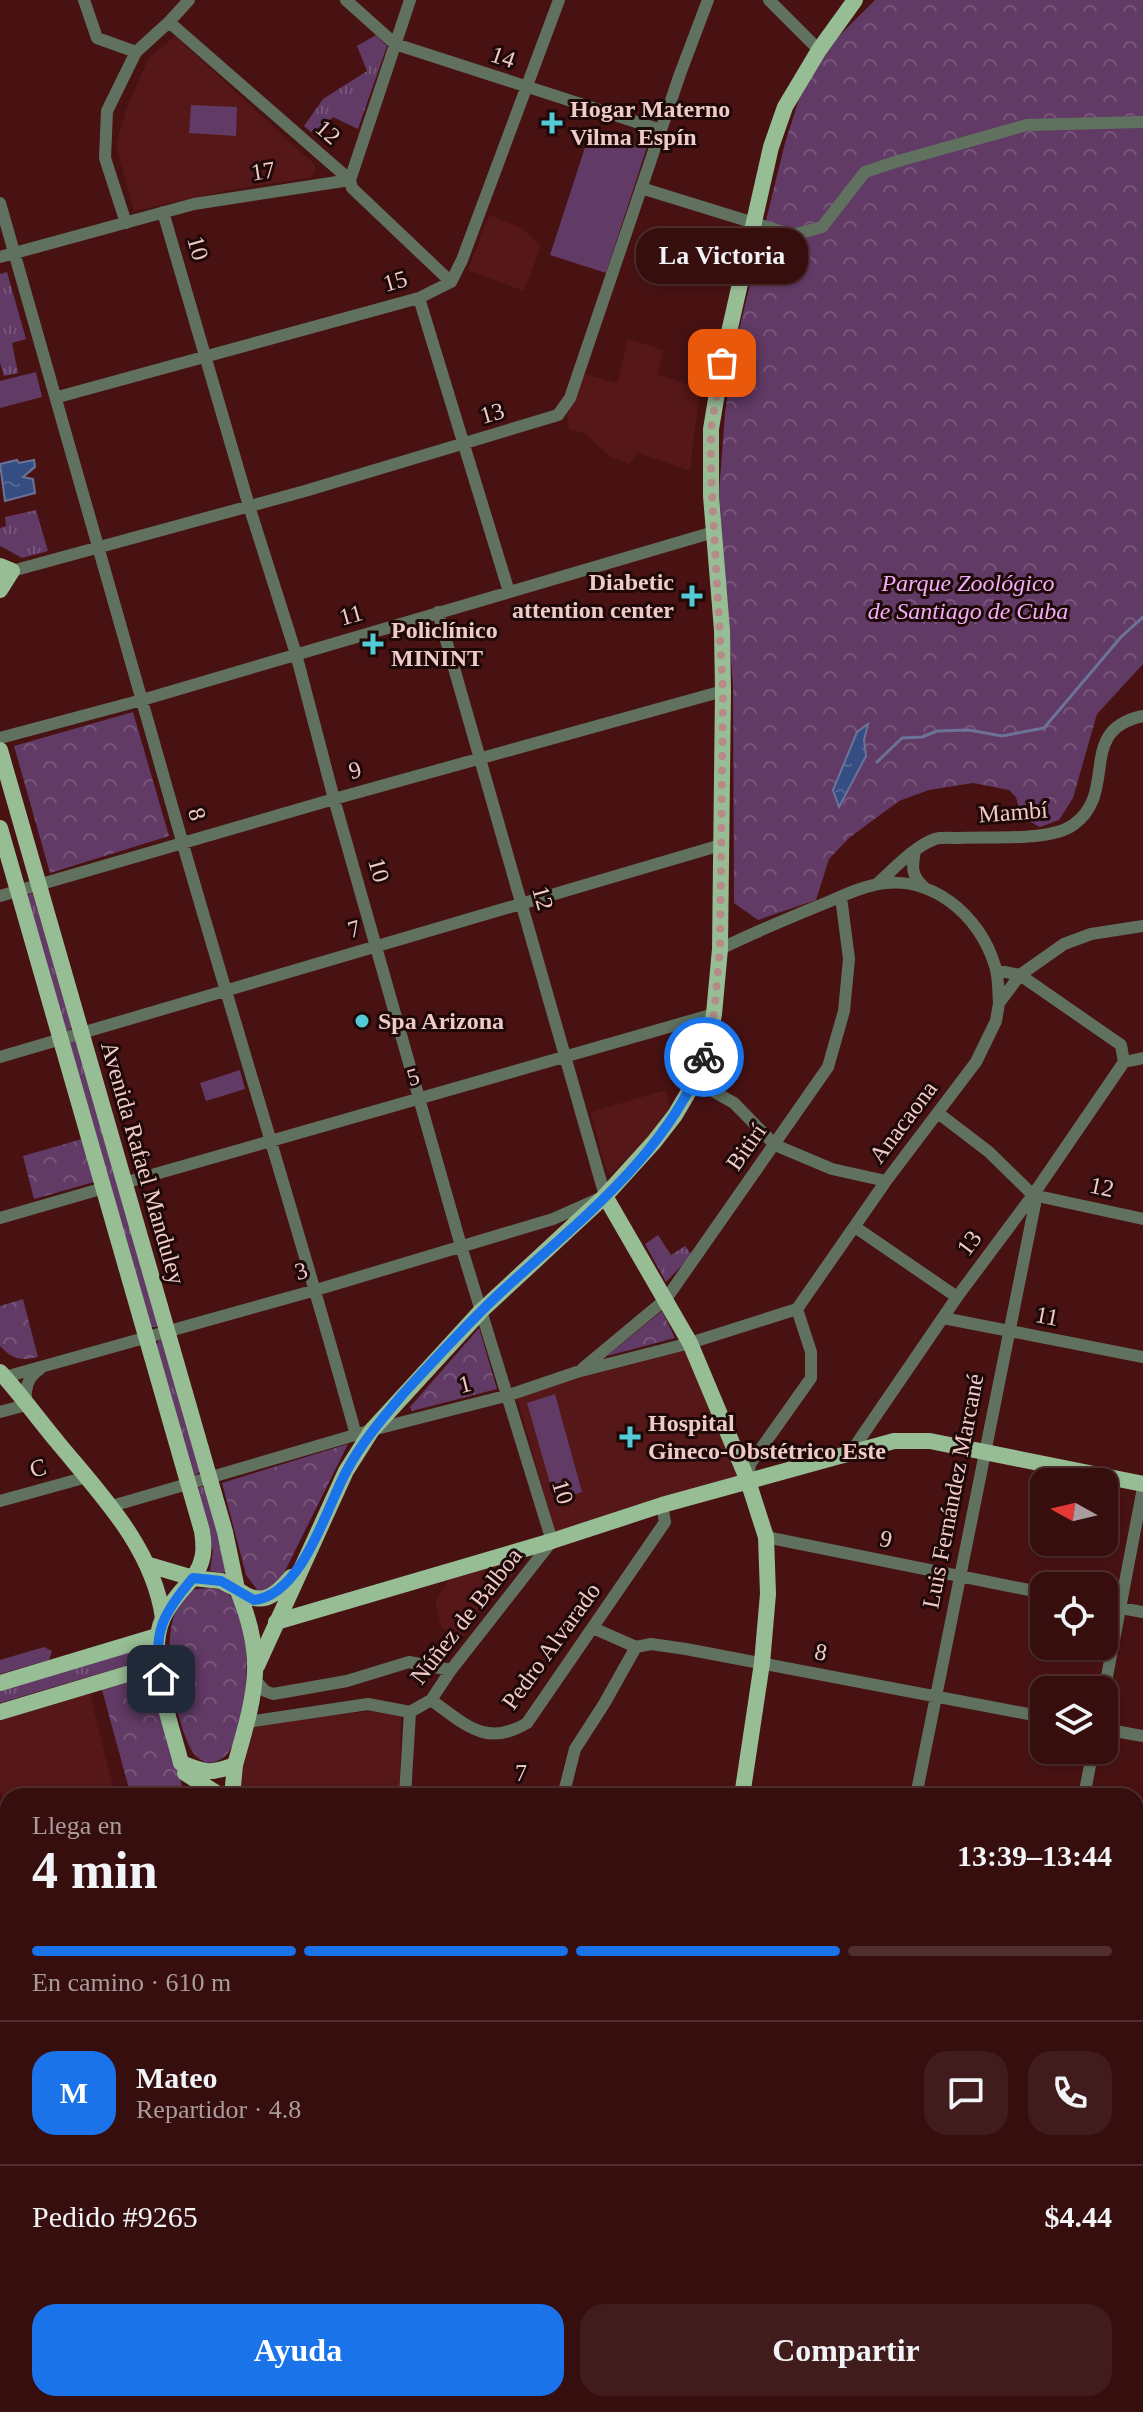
<!DOCTYPE html>
<html lang="es">
<meta charset="utf-8">
<style>
body{margin:0;font-family:"Times New Roman",serif;background:#411c1c;color:#f1f3f6;height:100vh;display:flex;flex-direction:column;font-size:30px;white-space:nowrap}
*{box-sizing:border-box;margin:0}
p{font-size:26px;color:#aa9c9e}
.icon{flex:none;width:44px;height:44px;fill:none;stroke:currentColor;stroke-width:2;stroke-linecap:round;stroke-linejoin:round}
.map{position:relative;flex:1;overflow:hidden}
.details{position:absolute;left:0px;top:1788px;width:1144px;height:624px;display:flex;flex-direction:column;background:#360e0e;border-radius:24px 24px 0 0;box-shadow:0 2px 6px #0004,0 0 0 2px #502e2e}
.details>*{flex:none}
.needle{width:52px;rotate:278deg}
.tools{position:absolute;left:1030px;top:1468px;display:grid;gap:16px}
.tools a{display:grid;place-items:center;width:88px;height:88px;border-radius:16px;background:#360e0e;box-shadow:0 2px 6px #0004,0 0 0 2px #502e2e;font-size:40px}
.pin{position:absolute;display:grid;place-items:center;width:68px;height:68px;color:#fff;margin:-34px;border-radius:16px;box-shadow:0 4px 12px #0006}
.courier{position:absolute;display:grid;place-items:center;width:80px;height:80px;margin:-40px;border:6px solid #1a73e8;border-radius:50%;background:#fff;color:#222;box-shadow:0 2px 10px #0007}
.bubble{position:absolute;height:56px;border-radius:24px;background:#360e0e;box-shadow:0 2px 6px #0004,0 0 0 2px #502e2e;font-size:26px;font-weight:700;line-height:56px;text-align:center}
.headline em{font-style:normal;font-weight:700}
.headline div{display:flex;flex-direction:column-reverse}
.headline{display:flex;align-items:center;justify-content:space-between;height:136px;padding:0 32px}
h1{font-size:52px;font-weight:700;line-height:60px}
.bar{display:grid;grid-template-columns:repeat(4,1fr);gap:12px 8px;align-content:center;height:96px;padding:0 32px}
.bar i{height:10px;border-radius:6px;background:#502e2e}
.bar .active{background:#1a73e8}
.bar p{grid-column:span 4}
.line{display:flex;align-items:center;gap:20px;padding:0 32px;border-top:2px solid #502e2e}
.line div{flex:1}
.round{display:grid;place-items:center;flex:none;width:84px;height:84px;border-radius:24px;background:#411c1c}
.button{display:flex;gap:16px;margin-top:auto;padding:16px 32px}
.button a{flex:1;height:92px;border-radius:24px;background:#1a73e8;color:#fff;font-size:32px;font-weight:700;line-height:92px;text-align:center}
.button a+a{background:#411c1c;color:#f1f3f6}
.map>svg:first-child{display:block}
</style>
<div class="map">
<svg width="1143" height="2412" viewBox="0 0 1143 2412">
<defs>
<pattern id="grass-tufts" width="24" height="20" patternUnits="userSpaceOnUse" patternTransform="scale(2)"><rect width="24" height="20" fill="#613a65"/><path d="M3 7l-1-3M5 7V3M7 7l1-3M15 17l-1-3M17 17v-4M19 17l1-3" fill="none" stroke="#78557a"/></pattern>
<pattern id="park-crowns" width="20" height="18" patternUnits="userSpaceOnUse" patternTransform="scale(2)"><rect width="20" height="18" fill="#613a65"/><path d="M2 6a3 3 0 1 1 6 0M12 15a3 3 0 1 1 6 0" fill="none" stroke="#78557a"/></pattern>
<pattern id="water-ripples" width="26" height="14" patternUnits="userSpaceOnUse" patternTransform="scale(2)"><rect width="26" height="14" fill="#344d83"/><path d="M2 4q2-2 4 0t4 0M15 11q2-2 4 0t4 0" fill="none" stroke="#526593"/></pattern>
</defs>
<rect width="100%" height="100%" fill="#481213"/>
<!-- built -->
<path fill="#551717" d="M175,36L314,164L316,172L309,178L235,189L134,211L116,145L127,107L148,59Z
M489,215L522,228L541,246L524,291L468,270Z
M628,339L664,350L658,374L700,389L690,471L638,453L629,464L612,458L585,434L569,429L567,415L584,374L617,383Z
M666,1090L670,1106L649,1137L610,1175L604,1164L591,1112Z
M688,1349L752,1475L555,1533L517,1398L579,1378Z
M505,1561L513,1575L457,1642L441,1626L435,1602L449,1579Z
M89,1689L115,1796H8V1817L0,1789V1714Z
M370,1711L401,1716L400,1792L240,1794L241,1774L253,1726Z"/>
<!-- grass -->
<path fill="url(#grass-tufts)" d="M376,35L387,46L358,129L333,117L317,137L304,126L323,99L367,71L357,46Z
M7,272L26,339L12,343L18,373L4,376L0,363V274Z
M36,510L48,551L22,558L0,546V528L6,526L5,517Z
M30,894H33L72,1028L68,1031L64,1030L27,896Z
M72,1041H76L159,1324L156,1327H151L69,1043Z
M658,1235L671,1255L685,1246L692,1255L666,1282L645,1244Z
M159,1340H163L201,1470L196,1475L193,1474L156,1346Z
M200,1486L206,1489L228,1572L225,1573L210,1571L213,1551L196,1493Z
M44,1647L52,1651L49,1660L0,1674V1660Z
M144,1647L148,1652L145,1660L0,1703V1689Z"/>
<!-- park -->
<path fill="url(#park-crowns)" d="M875,0H1143V664L1097,714L1073,798L1059,820L1040,827L1021,817L1016,797L1009,790L973,783L929,790L899,801L849,838L829,859L816,900L758,920L734,903L733,686L719,492L725,413L735,346L785,143L799,99L827,48Z
M133,712L169,836L50,873L14,746Z
M82,1139L94,1182L34,1199L23,1156Z
M23,1299L38,1357C21,1361 13,1360 0,1346V1306Z
M662,1311L675,1338L607,1356Z
M479,1328L497,1389L412,1411L410,1407Z
M348,1444L278,1585L270,1591H258L246,1575L222,1483Z
M209,1588C215,1589 222,1589 226,1592C257,1615 249,1726 228,1753C221,1761 215,1762 206,1763C201,1760 195,1756 192,1751C173,1718 153,1616 191,1591C195,1588 203,1589 209,1588Z
M140,1676L151,1681L185,1796H131L101,1686Z"/>
<!-- garden -->
<path fill="#613a65" d="M191,105L237,107L236,136L189,133Z
M591,129L647,147L606,273L550,255Z
M36,372L42,397L0,408V381Z
M240,1070L245,1089L206,1101L200,1083Z
M555,1394L582,1492L555,1501L527,1403Z"/>
<!-- water -->
<path fill="url(#water-ripples)" stroke="#6c7398" stroke-width="2" d="M17,460L19,463L34,460L35,467L23,477L33,479L35,493L5,501L0,464Z
M868,724L864,740L866,756L839,807L833,790L857,732Z"/>
<g fill="none" stroke-linecap="round" stroke-linejoin="round">
<!-- stream -->
<path stroke="#6c7398" stroke-width="3" d="M877,762L902,738L922,737L937,731L969,730L1002,736L1044,728L1121,637L1143,617"/>
<!-- minor -->
<path stroke="#60725f" stroke-width="12" d="M84,0L97,38L136,52
M346,0L395,44L661,130
M769,0L819,50
M169,22L350,180L352,188L451,282
M641,188L793,235L822,227L865,172L895,162L1027,125L1143,122
M0,203C62,415 120,629 182,841C239,1039 301,1236 356,1435
M163,212L249,506L296,654L334,799L461,1246L552,1541L451,1670L431,1700L410,1712
M126,223L105,158L107,111L136,52L169,22L189,0
M0,257L194,204L350,180L410,0
M419,298L509,592
M58,397L419,298L451,282L462,260L559,0
M12,571L305,491L558,415L570,398L680,74L708,0
M0,738L142,700L714,532
M915,851C912,867 911,876 924,887
M877,884C894,869 913,847 935,839C942,837 952,838 959,838C989,836 1049,842 1073,825C1120,792 1075,730 1143,716
M0,896L334,799L723,691
M720,949C755,932 791,917 828,902C843,896 858,888 874,885C930,872 980,915 995,966C999,978 998,991 999,1003
M996,970L1020,975L1121,1045L1124,1062L1143,1058
M0,1057L721,845
M695,1081L734,1103L775,1145L832,1169L886,1181
M938,1113L989,1152L1033,1195L1143,1219
M124,1183L714,1014
M0,1218L104,1188
M855,1227L957,1297
M943,1318L1143,1357
M583,1368L666,1299L828,1067L844,1011L849,959L841,897
M5,1377L316,1290L553,1219L605,1196L438,612
M0,1412L26,1405C25,1390 26,1378 40,1369
M851,1452L957,1297L1033,1195L1124,1062
M748,1481L750,1464L811,1378V1352L797,1309
M0,1501L87,1477
M112,1506L372,1430L509,1395L577,1372L690,1343L797,1309L886,1181L976,1062L996,1021L999,1003L1020,975L1064,944L1091,934L1143,926
M766,1537L1044,1593
M1104,1605L1143,1612
M593,1628L636,1647L651,1644L686,1649L1044,1717
M256,1681L265,1691L273,1694L347,1681L409,1662L451,1670
M1104,1692L1143,1488
M431,1700C465,1724 486,1748 527,1723L665,1522L662,1505
M247,1722L368,1704L410,1712
M1104,1729L1143,1736
M405,1796L410,1712
M418,1796H576
M563,1796L575,1749L604,1704L636,1647
M916,1796L1035,1204L1033,1195
M1084,1796L1093,1750
M1136,1881L1143,1882
M1136,1980L1143,1981
M1136,2081L1143,2082
M0,2130L8,2142
M1136,2183L1143,2184
M1136,2351L1143,2348
M0,2400L8,2412
M525,2404L556,2412
M859,2404L863,2412
M989,2404L993,2412
M1049,2404L1054,2412
M327,2412L330,2404
M414,2412L415,2404
M470,2412L472,2404
M1004,2412L1019,2404"/>
<!-- major -->
<path stroke="#97bd95" stroke-width="16" d="M0,566L12,571L0,590
M0,750L225,1532L237,1589C260,1607 274,1598 291,1577
M0,828L202,1531C205,1550 204,1562 193,1578L149,1565
M605,1196L690,1343L748,1481L766,1537L768,1594L762,1663L742,1796
M0,1372C21,1395 39,1420 59,1444C102,1496 153,1548 163,1618
M193,1578L221,1581L237,1589C267,1660 255,1694 235,1765C211,1774 205,1773 181,1763C171,1723 145,1657 163,1618C170,1603 182,1590 193,1578Z
M276,1622L552,1541L662,1505L894,1441H930L1143,1484
M257,1666L346,1471L372,1430L481,1311L605,1196L654,1142L675,1115L695,1081L707,1049L714,1014L720,949L723,691L722,630L711,496V429L722,363L771,147L785,107L819,50L855,0
M0,1683L157,1636
M0,1712L127,1674L150,1673L161,1679
M185,1773L221,1796
M232,1796L235,1765
M1136,2244L1143,2245
M0,2351L8,2345
M0,2369L8,2363
M209,2412L210,2404
M224,2412L225,2404
M659,2412L660,2404
M720,2412L730,2404"/>
</g>
<g fill="none" stroke-linecap="round" stroke-linejoin="round">
<!-- done -->
<path stroke="#b58a89" stroke-width="8" stroke-dasharray="0 14.4" d="M704,1057L714,1014L720,949L723,691L711,476V429L722,363"/>
<!-- route -->
<path stroke="#1a73e8" stroke-width="10" d="M161,1679C152,1633 163,1613 193,1578L221,1581L254,1600C302,1595 326,1509 346,1472C361,1443 382,1419 403,1394C434,1360 466,1325 500,1293C575,1224 667,1155 704,1057"/>
</g>
<!-- markers -->
<g fill="#52cbd7" stroke="#1f0808" stroke-width="3">
<path d="M548 111h8v8h8v8h-8v8h-8v-8h-8v-8h8z"/>
<path d="M688 584h8v8h8v8h-8v8h-8v-8h-8v-8h8z"/>
<path d="M369 632h8v8h8v8h-8v8h-8v-8h-8v-8h8z"/>
<circle cx="362" cy="1021" r="8"/>
<path d="M626 1425h8v8h8v8h-8v8h-8v-8h-8v-8h8z"/>
</g>
<g text-anchor="middle" dominant-baseline="central" stroke-width="6" stroke-linejoin="round" paint-order="stroke">
<!-- street labels -->
<g font-size="24" fill="#efcbc8" stroke="#1f0808">
<text transform="translate(503 57) rotate(19)">14</text>
<text transform="translate(328 132) rotate(41)">12</text>
<text transform="translate(263 171) rotate(-9)">17</text>
<text transform="translate(198 248) rotate(74)">10</text>
<text transform="translate(395 281) rotate(-16)">15</text>
<text transform="translate(492 413) rotate(-16)">13</text>
<text transform="translate(351 615) rotate(-16)">11</text>
<text transform="translate(355 770) rotate(-15)">9</text>
<text transform="translate(1013 812) rotate(-4)">Mambí</text>
<text transform="translate(197 814) rotate(74)">8</text>
<text transform="translate(379 870) rotate(74)">10</text>
<text transform="translate(543 898) rotate(74)">12</text>
<text transform="translate(354 929) rotate(-16)">7</text>
<text transform="translate(413 1077) rotate(-16)">5</text>
<text transform="translate(903 1122) rotate(-53)">Anacaona</text>
<text transform="translate(746 1147) rotate(-55)">Bitirí</text>
<text transform="translate(143 1163) rotate(74)">Avenida Rafael Manduley</text>
<text transform="translate(1102 1187) rotate(12)">12</text>
<text transform="translate(969 1243) rotate(-53)">13</text>
<text transform="translate(301 1271) rotate(-16)">3</text>
<text transform="translate(1047 1316) rotate(11)">11</text>
<text transform="translate(465 1384) rotate(-14)">1</text>
<text transform="translate(38 1468) rotate(-15)">C</text>
<text transform="translate(953 1491) rotate(-79)">Luis Fernández Marcané</text>
<text transform="translate(563 1492) rotate(73)">10</text>
<text transform="translate(886 1539) rotate(12)">9</text>
<text transform="translate(466 1616) rotate(-52)">Núñez de Balboa</text>
<text transform="translate(551 1646) rotate(-54)">Pedro Alvarado</text>
<text transform="translate(821 1652) rotate(11)">8</text>
<text transform="translate(521 1773) rotate(-1)">7</text>
</g>
<!-- poi labels -->
<g font-size="24" font-weight="bold" fill="#efcbc8" stroke="#1f0808" text-anchor="start">
<text x="570" y="109">Hogar Materno<tspan x="570" dy="28">Vilma Espín</tspan></text>
<text x="674" y="582" text-anchor="end">Diabetic<tspan x="674" dy="28">attention center</tspan></text>
<text x="391" y="630">Policlínico<tspan x="391" dy="28">MININT</tspan></text>
<text x="378" y="1021">Spa Arizona</text>
<text x="648" y="1423">Hospital<tspan x="648" dy="28">Gineco-Obstétrico Este</tspan></text>
</g>
<!-- park labels -->
<g font-size="24" font-style="italic" fill="#f3aef9" stroke="#1f0808">
<text x="968" y="583">Parque Zoológico<tspan x="968" dy="28">de Santiago de Cuba</tspan></text>
</g>
</g>
</svg>
<div class="tools">
<a><svg class="needle" viewBox="-14 -14 28 28"><path d="M0-13l5 13h-10z" fill="#e53935"/><path d="M0 13l5-13h-10z" fill="#aa9c9e"/></svg></a>
<a><svg class="icon" aria-label="locate" viewBox="0 0 24 24"><circle cx="12" cy="12" r="6"/><path d="M12 2v4M12 18v4M2 12h4M18 12h4"/></svg></a>
<a><svg class="icon" aria-label="layers" viewBox="0 0 24 24"><path d="M12 4l9 5-9 5-9-5zM3 14l9 5 9-5"/></svg></a>
</div>
<div class="pin" style="left:722px;top:363px;background:#ea580c"><svg class="icon" aria-label="bag" viewBox="0 0 24 24"><path d="M5 8h14l-1 12H6zM9 8a3 3 0 0 1 6 0"/></svg></div>
<div class="pin" style="left:161px;top:1679px;background:#1f2937"><svg class="icon" aria-label="home" viewBox="0 0 24 24"><path d="M3 11l9-7 9 7M6 9v11h12V9"/></svg></div>
<div class="courier" style="left:704px;top:1057px"><svg class="icon" aria-label="bike" viewBox="0 0 24 24"><circle cx="6" cy="16" r="4"/><circle cx="18" cy="16" r="4"/><path d="M6 16l4-8h5l3 8M10 8l3 8H6M13 5h3"/></svg></div>
<div class="bubble" style="left:636px;top:228px;width:172px">La Victoria</div>
<section class="details">
<div class="headline"><div><h1>4 min</h1><p>Llega en</p></div><em>13:39–13:44</em></div>
<div class="bar"><i class="active"></i><i class="active"></i><i class="active"></i><i></i><p>En camino · 610 m</p></div>
<div class="line" style="height:144px"><b class="round" style="background:#1a73e8;color:#fff">M</b><div><b>Mateo</b><p>Repartidor · 4.8</p></div><a class="round"><svg class="icon" aria-label="chat" viewBox="0 0 24 24"><path d="M4 5h16v11H9l-5 4z"/></svg></a><a class="round"><svg class="icon" aria-label="phone" viewBox="0 0 24 24"><path d="M5 4h4l2 5-3 2q2 4 5 5l2-3 5 2v4C11 20 4 13 5 4z"/></svg></a></div>
<div class="line" style="height:104px"><div>Pedido #9265</div><b>$4.44</b></div>
<div class="button"><a>Ayuda</a><a>Compartir</a></div>
</section>
</div>
